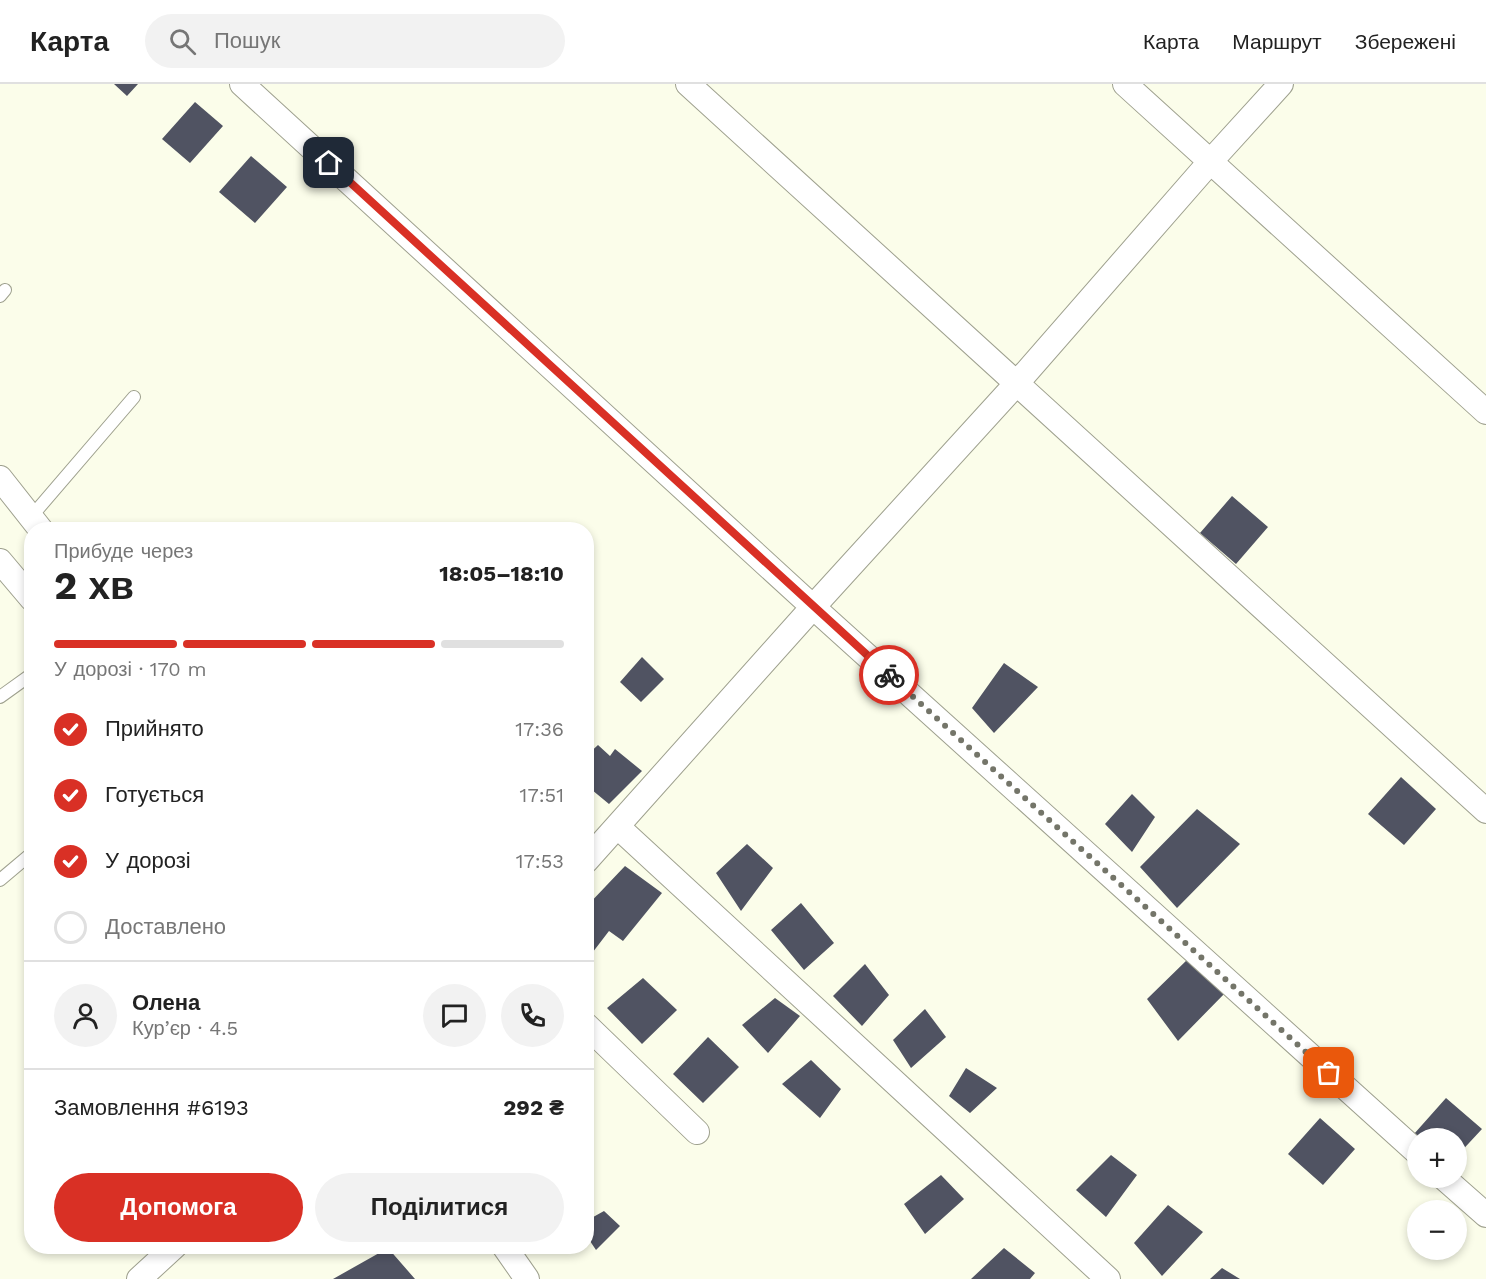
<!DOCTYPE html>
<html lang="uk">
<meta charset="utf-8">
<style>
body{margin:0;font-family:"Work Sans",sans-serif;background:#f2f2f2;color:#222;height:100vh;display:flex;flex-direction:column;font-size:22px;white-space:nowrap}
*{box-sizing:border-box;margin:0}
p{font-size:20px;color:#767676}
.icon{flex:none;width:33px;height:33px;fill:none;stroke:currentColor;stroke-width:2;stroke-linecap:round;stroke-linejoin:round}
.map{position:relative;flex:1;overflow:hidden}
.panel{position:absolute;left:24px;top:438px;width:570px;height:732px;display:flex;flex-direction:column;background:#fff;border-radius:24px;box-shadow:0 3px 9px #0003}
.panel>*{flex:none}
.fabs{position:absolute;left:1407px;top:1044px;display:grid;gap:12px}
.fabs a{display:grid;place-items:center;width:60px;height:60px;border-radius:50%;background:#fff;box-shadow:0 3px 9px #0003;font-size:30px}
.pin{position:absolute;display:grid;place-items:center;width:51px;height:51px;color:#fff;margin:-26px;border-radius:12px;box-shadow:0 3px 9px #0006}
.courier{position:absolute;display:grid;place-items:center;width:60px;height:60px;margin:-30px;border:4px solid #d93025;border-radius:50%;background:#fff;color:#222;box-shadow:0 2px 8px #0007}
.summary em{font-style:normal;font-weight:700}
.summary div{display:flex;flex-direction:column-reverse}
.summary{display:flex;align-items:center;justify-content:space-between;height:102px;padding:0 30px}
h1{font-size:39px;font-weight:700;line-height:45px}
.bar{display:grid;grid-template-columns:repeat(4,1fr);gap:9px 6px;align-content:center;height:72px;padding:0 30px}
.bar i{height:8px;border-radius:4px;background:#e0e0e0}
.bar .selected{background:#d93025}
.bar p{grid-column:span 4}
.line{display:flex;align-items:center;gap:15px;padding:0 30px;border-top:2px solid #e0e0e0}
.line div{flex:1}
.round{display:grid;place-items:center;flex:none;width:63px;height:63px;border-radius:32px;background:#f2f2f2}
ol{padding:0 30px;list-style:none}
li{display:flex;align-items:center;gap:18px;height:66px}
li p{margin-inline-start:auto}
li .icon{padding:6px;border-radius:50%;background:#d93025;color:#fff;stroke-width:4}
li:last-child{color:#767676}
li i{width:33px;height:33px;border:3px solid #e0e0e0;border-radius:50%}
.primary-button{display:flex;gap:12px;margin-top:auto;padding:12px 30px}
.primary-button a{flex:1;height:69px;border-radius:36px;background:#d93025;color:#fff;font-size:24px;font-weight:700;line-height:69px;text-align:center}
.primary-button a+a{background:#f2f2f2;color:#222}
header{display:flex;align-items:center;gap:36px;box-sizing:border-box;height:84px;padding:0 30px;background:#fff;border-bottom:2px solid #e0e0e0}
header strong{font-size:28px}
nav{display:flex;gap:33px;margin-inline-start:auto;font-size:21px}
.search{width:420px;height:54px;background:#f2f2f2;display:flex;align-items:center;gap:15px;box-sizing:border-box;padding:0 21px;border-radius:33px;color:#767676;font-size:22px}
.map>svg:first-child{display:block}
</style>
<header>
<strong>Карта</strong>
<div class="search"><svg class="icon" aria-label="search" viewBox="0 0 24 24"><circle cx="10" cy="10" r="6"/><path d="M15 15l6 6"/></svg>Пошук</div>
<nav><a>Карта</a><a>Маршрут</a><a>Збережені</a></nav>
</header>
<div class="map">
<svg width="1486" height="1195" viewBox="0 0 1486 1195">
<rect width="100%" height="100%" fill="#fbfdea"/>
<!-- building -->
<path fill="#505362" d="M114,0H138L127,12Z
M195,18L223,42L190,79L162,55Z
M251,72L287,103L255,139L219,108Z
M1232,412L1268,443L1236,480L1200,449Z
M642,573L664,595L641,618L620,598Z
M1004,579L1038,603L994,649L972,624Z
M598,661L610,672L615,665L642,687L609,720L586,701V672Z
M1401,693L1436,725L1404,761L1368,730Z
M1132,710L1155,733L1132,768L1105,740Z
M1197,725L1240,760L1177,824L1140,783Z
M747,760L773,784L741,827L716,789Z
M625,782L662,809L623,857L609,847L586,877V823Z
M801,819L834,859L804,886L771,846Z
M1189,874L1227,907L1178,957L1147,915Z
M865,880L889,911L862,942L833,912Z
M643,894L677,926L642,960L607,924Z
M775,914L800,932L768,969L742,941Z
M925,925L946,953L911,984L893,956Z
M708,953L739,983L703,1019L673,990Z
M811,976L841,1005L820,1034L782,1000Z
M966,984L997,1004L970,1029L949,1012Z
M1446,1014L1482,1045L1456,1073V1054H1419L1414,1050Z
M1320,1034L1355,1065L1323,1101L1288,1070Z
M1111,1071L1137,1091L1106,1133L1076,1106Z
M941,1091L964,1115L925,1150L904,1120Z
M1168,1121L1203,1148L1162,1192L1134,1159Z
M604,1127L620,1142L596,1166L586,1151V1137Z
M388,1164L415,1195H333Z
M1004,1164L1035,1189L1030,1195H971Z
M1222,1184L1240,1195H1210Z"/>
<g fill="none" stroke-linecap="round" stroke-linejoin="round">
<!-- service casing -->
<g stroke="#9ea08e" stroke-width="14">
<path id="service" d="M0,212L5,206
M31,433L134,313
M0,613L32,590
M0,796L32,769"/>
</g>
<!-- minor casing -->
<g stroke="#9ea08e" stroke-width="26">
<path id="minor" d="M242,0L813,523L1418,1069
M688,0L1486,727
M1125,0L1486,328
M0,394L41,446
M0,477L32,515
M618,743L1108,1195
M586,777L813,523L1017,299L1210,78L1281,0
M586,941L697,1048
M1444,1094L1486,1131
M504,1162L527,1195
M139,1195L175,1162"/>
</g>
<!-- service -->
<use href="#service" stroke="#fff" stroke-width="12"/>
<!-- minor -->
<use href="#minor" stroke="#fff" stroke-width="24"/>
</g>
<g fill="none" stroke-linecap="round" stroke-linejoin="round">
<!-- done -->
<path stroke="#747569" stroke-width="6" stroke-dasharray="0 10.8" d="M889,591L1329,989"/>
<!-- route -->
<path stroke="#d93025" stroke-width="8" d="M329,79L889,591"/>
</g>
</svg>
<div class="fabs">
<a>+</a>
<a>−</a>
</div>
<div class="pin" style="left:1329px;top:989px;background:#ea580c"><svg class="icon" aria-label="bag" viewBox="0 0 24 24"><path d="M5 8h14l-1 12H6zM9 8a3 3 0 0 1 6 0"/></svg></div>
<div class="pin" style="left:329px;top:79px;background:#1f2937"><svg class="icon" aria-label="home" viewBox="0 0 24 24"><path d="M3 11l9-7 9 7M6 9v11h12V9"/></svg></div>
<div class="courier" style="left:889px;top:591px"><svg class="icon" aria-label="bike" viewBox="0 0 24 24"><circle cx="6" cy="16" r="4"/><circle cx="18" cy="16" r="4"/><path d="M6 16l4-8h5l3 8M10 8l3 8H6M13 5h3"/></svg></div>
<section class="panel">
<div class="summary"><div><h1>2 хв</h1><p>Прибуде через</p></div><em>18:05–18:10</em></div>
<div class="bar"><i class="selected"></i><i class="selected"></i><i class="selected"></i><i></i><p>У дорозі · 170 m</p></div>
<ol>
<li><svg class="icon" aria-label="check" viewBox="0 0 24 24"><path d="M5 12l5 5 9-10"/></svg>Прийнято<p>17:36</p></li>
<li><svg class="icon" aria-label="check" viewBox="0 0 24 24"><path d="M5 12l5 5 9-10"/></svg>Готується<p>17:51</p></li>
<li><svg class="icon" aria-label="check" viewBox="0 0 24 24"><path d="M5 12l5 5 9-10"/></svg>У дорозі<p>17:53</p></li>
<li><i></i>Доставлено</li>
</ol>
<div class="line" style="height:108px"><a class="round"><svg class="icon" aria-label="person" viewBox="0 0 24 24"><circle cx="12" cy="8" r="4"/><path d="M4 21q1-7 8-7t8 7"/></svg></a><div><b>Олена</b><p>Кур’єр · 4.5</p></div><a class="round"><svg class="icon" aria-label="chat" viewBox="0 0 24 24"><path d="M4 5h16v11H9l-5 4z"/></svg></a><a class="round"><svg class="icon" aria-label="phone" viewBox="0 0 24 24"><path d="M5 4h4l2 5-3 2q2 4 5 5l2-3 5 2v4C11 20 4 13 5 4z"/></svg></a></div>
<div class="line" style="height:78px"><div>Замовлення #6193</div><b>292 ₴</b></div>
<div class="primary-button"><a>Допомога</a><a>Поділитися</a></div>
</section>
</div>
